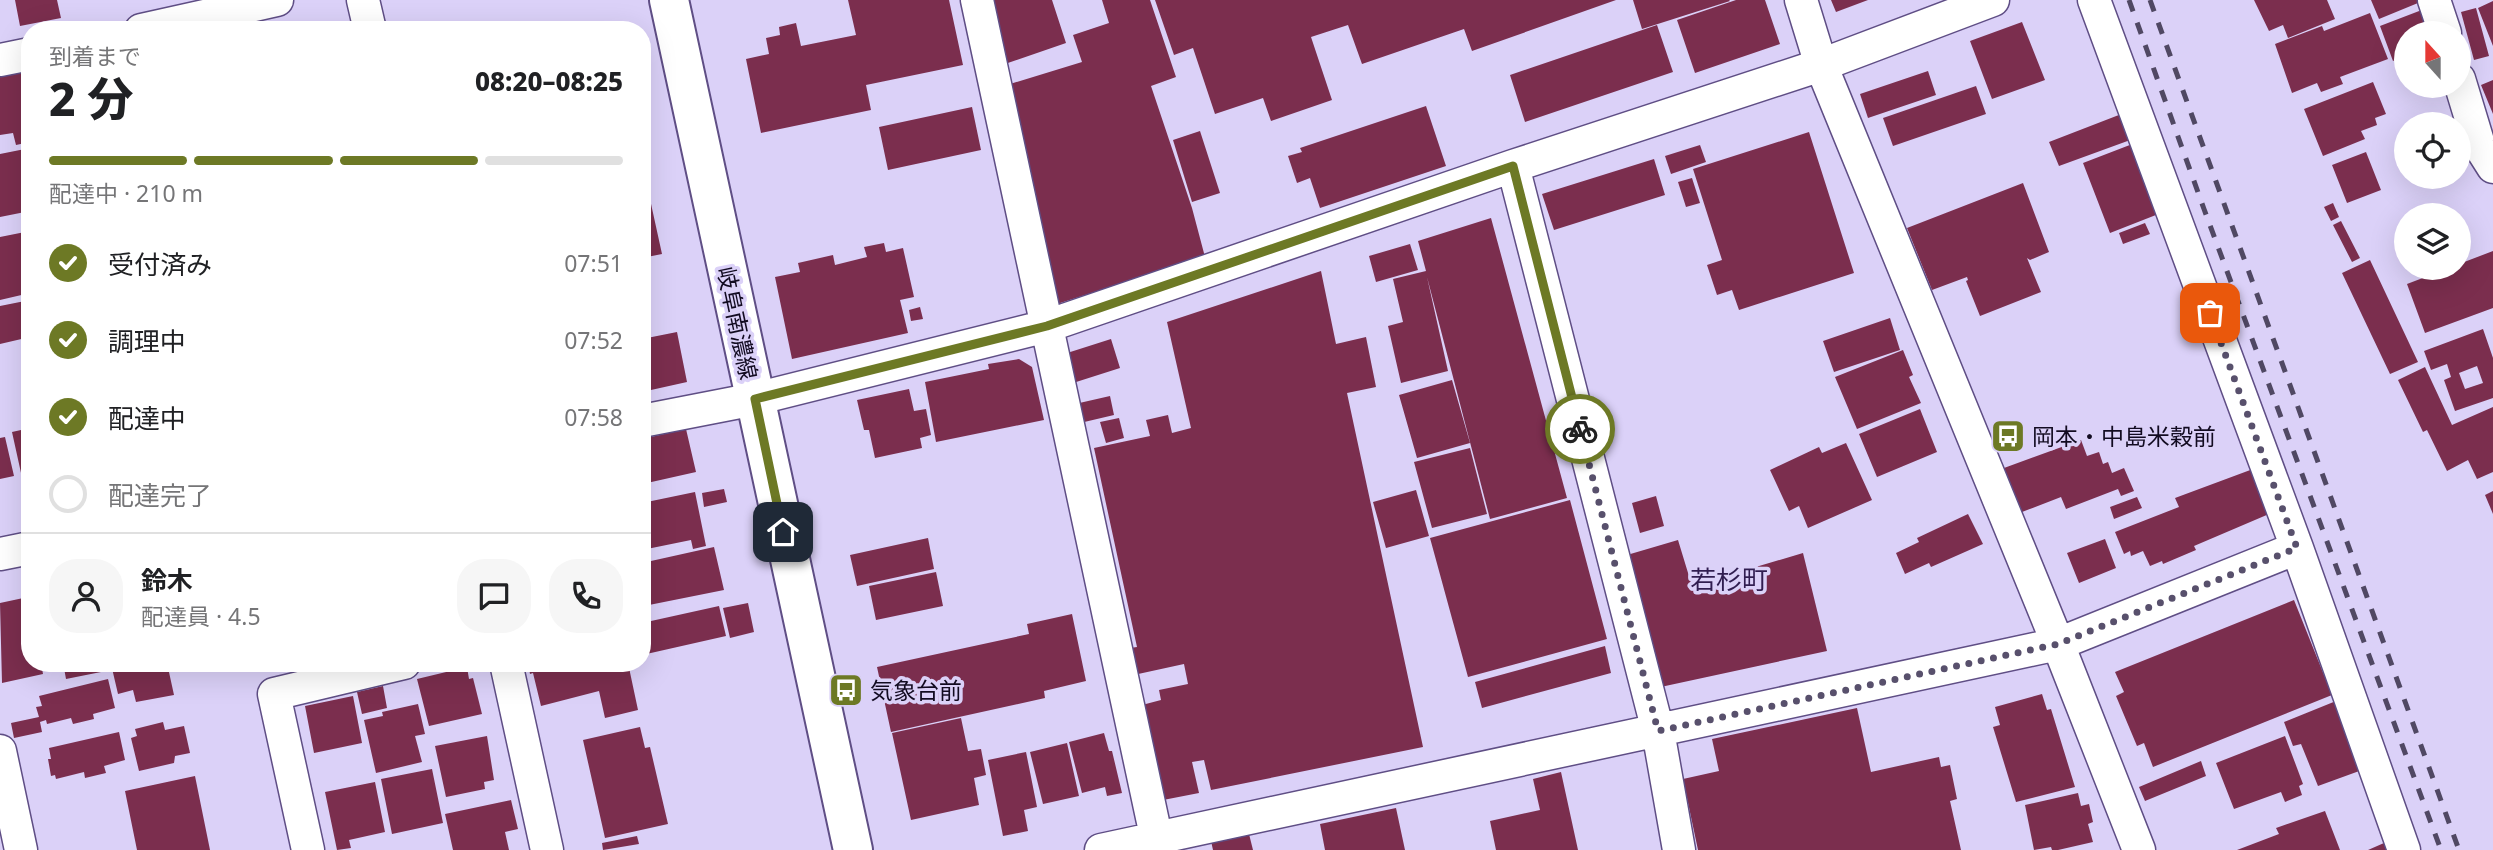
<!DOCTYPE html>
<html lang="ja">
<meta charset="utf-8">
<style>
body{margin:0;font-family:"Noto Sans","Noto Sans JP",sans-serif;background:#f6f6f6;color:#202124;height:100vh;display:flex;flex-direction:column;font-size:26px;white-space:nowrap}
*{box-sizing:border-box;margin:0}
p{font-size:23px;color:#757577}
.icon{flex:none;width:38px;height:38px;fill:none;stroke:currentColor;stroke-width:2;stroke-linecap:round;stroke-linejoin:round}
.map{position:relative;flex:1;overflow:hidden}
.panel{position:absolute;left:21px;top:21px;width:630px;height:651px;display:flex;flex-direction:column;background:#fff;border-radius:28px;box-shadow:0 7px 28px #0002}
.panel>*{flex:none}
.needle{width:46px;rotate:339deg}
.tools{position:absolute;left:2394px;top:21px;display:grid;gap:14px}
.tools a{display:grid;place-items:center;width:77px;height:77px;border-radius:50%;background:#fff;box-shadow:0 7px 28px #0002;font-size:35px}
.pin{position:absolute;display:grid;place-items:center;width:60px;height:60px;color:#fff;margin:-30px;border-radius:14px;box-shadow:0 4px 10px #0006}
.courier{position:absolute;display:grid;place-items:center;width:70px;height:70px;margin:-35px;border:5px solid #6d7925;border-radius:50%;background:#fff;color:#222;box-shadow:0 2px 9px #0007}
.summary em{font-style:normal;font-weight:800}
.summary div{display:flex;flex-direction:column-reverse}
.summary{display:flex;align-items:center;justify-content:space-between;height:119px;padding:0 28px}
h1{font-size:46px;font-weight:800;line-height:52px}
.bar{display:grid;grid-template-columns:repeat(4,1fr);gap:10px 7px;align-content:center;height:84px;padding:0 28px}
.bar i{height:9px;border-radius:5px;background:#e0e0e0}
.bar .active{background:#6d7925}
.bar p{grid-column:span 4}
.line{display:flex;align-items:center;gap:18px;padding:0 28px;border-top:2px solid #e0e0e0}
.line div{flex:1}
.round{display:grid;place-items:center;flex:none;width:74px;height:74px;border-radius:28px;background:#f6f6f6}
ol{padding:0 28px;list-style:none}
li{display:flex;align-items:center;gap:21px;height:77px}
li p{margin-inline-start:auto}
li .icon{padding:7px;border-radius:50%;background:#6d7925;color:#fff;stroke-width:4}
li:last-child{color:#757577}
li i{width:38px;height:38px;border:4px solid #e0e0e0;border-radius:50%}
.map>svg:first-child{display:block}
</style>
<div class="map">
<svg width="2493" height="850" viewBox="0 0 2493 850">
<rect width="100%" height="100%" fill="#dbd1f8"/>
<!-- building -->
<path fill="#7b2e4e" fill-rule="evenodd" d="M15,0H57L61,18L20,26Z
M848,0H949L963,65L866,85L871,110L761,133L746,59L769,54L766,38L780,35L779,27L796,23L801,46L856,35Z
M985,0H1052L1066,43L1002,65Z
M1102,0H1150L1176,77L1151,86L1192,208L1205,257L1057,304L997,88L1082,62L1073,35L1109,23Z
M1155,0H1616L1472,51L1464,29L1362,64L1348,25L1311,37L1332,100L1271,121L1263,98L1215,114L1193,48L1174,55Z
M1633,0H1729L1730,1L1642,29Z
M1736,0H1765L1780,44L1695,73L1677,20Z
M1831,0H1868L1836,12Z
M2254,0H2327L2335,19L2288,38L2283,25L2269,31Z
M2371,0H2417L2418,3L2379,19Z
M2493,1V46L2478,8Z
M2427,8L2437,33H2406V55L2393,61L2380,26Z
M2476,8L2489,56L2474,60L2461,12Z
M2370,13L2388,59L2340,77L2343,84L2321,92L2317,83L2292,93L2275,44L2322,26L2324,31Z
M2022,22L2045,80L1992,99L1970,41Z
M1657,25L1673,72L1525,122L1510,75Z
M28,71L30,81V142L16,145L13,133L0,135V77Z
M1928,71L1936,95L1868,118L1860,94Z
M2493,80V114L2481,85Z
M2373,82L2386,114L2375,118L2377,125L2361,131L2365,139L2323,156L2304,109Z
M1976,86L1986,114L1893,146L1883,118Z
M1426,106L1446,166L1320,208L1310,178L1297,183L1288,156L1302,152L1300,148Z
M972,107L981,150L888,170L879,127Z
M2124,113L2133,139L2059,166L2049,142Z
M2459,130L2472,157L2459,162Z
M1200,131L1220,193L1192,202L1173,140Z
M1809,132L1854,273L1739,310L1732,290L1717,295L1707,265L1722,260L1693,169Z
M2135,143L2161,213L2110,233L2083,163Z
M1700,145L1706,162L1671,174L1665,156Z
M30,148V211L0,217V154Z
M2366,152L2381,190L2347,203L2332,165Z
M1654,159L1665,195L1554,230L1542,194Z
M1692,178L1700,203L1686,207L1678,182Z
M642,181H646L662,254L642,258Z
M2023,183L2049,252L2030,260L2027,258L2041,292L1980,316L1966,281L1968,280L1967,277L1932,290L1907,228Z
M2333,203L2339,217L2331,221L2324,207Z
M1491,218L1567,498L1490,519L1427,277L1448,371L1401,383L1388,326L1403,322L1393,279L1426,271L1418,241Z
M2341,221L2360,258L2352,262L2333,225Z
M2145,223L2150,234L2123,244L2119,233Z
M30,231V293L0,300V237Z
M884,243L886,252L903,248L914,297L900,300L908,333L792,359L775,277L800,272L798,263L833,255L835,265L867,257L864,247Z
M1410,244L1418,270L1376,282L1369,256Z
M2493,251V308L2425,333L2407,284L2449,268H2459V264Z
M2370,260L2418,362L2390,374L2342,273Z
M1321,271L1336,344L1366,337L1376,387L1347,393L1423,747L1211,790L1204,760L1192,762L1199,793L1158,801L1142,705L1161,700L1159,690L1188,684L1184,664L1129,676L1123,649L1137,647L1094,448L1150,436L1146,420L1168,415L1172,433L1191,428L1167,322Z
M30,300V337L0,344V306Z
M920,307L923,319L911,321L909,310Z
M1890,318L1900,350L1834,372L1823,341Z
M2483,329L2493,358V398L2455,411L2444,380L2451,377L2447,364L2431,370L2424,351ZM2477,366L2483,383L2465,389L2459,373Z
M677,332L687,382L642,392V339Z
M1111,339L1120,368L1073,383L1064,354Z
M1903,350L1913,375L1909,377L1921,403L1857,429L1835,377Z
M1019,359L1032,367L1044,420L936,442L925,382L989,369L988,364Z
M2425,367L2452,425L2493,407V472L2477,479L2468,460L2447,471L2427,430L2423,432L2398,380Z
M1452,380L1470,443L1417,458L1399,395Z
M909,389L914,411L926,409L931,435L920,438L922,448L875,458L869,430H864L857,400Z
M1110,396L1114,415L1080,423L1075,404Z
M1920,409L1937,452L1877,477L1859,434Z
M1119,418L1124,438L1106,443L1100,422Z
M30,428V480L23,482L12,432Z
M686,429L696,472L647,483L642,464V439Z
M5,437L14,476L0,479V438Z
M2081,440L2087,456L2099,452L2103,464L2108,462L2112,473L2124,468L2134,491L2121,496L2118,489L2066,509L2061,497L2022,512L2004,468Z
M1846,443L1872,500L1808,528L1799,506L1789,511L1770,470L1819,447L1822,453Z
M1470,448L1487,514L1432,528L1414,462Z
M2253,469L2269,514L2194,546L2196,550L2163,564L2162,561L2150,566L2143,551L2131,556L2130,551L2124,554L2115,532L2179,507L2175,498Z
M724,489L727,502L704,507L702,493Z
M1416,490L1429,536L1386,548L1373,502Z
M2493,491V514L2485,495Z
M695,492L706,546L693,549L691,540L642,550V503Z
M1656,496L1664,526L1640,533L1632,503Z
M2137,497L2142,508L2114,519L2110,507Z
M1570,500L1607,639L1468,677L1430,538Z
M1968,514L1983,544L1931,567L1929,563L1905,574L1896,553L1919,542L1917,538Z
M928,538L934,569L857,586L850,555Z
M2105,539L2116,568L2079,583L2067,553Z
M1678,540L1692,586L1803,553L1827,651L1656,688L1627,555Z
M714,547L724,590L649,605L650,610L642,612V563Z
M936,572L943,606L876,620L869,586Z
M28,597L30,608V663H41L43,674L2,683L0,603Z
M2294,600L2332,695L2153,767L2144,743L2137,746L2116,696L2124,692L2115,672Z
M748,603L754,632L730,638L723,608Z
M719,606L726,636L642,655V623Z
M1072,614L1086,681L1044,691L1045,698L891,732L877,667L1029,634L1027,624Z
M1605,646L1611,673L1482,708L1475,682Z
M47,663H104L106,671L66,679L64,668L54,669L53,666L48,667Z
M116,663H167L174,695L136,702L133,690L118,694L111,664Z
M528,663H565L566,666L572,663H628L638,710L605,718L599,691L541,706L533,673L530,674Z
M467,667L469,679L473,678L482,714L429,726L417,679Z
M108,679L115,708L93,714L94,719L73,724L71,718L47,724L46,720L40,722L42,732L14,738L11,723L39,717L36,707L42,706L39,696Z
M383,686L387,708L362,714L357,692Z
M2042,694L2047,710L2051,709L2075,787L2016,802L1993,727L2000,725L1995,707Z
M353,696L362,743L314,753L305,706Z
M2336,701L2362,770L2318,786L2301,744L2293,746L2284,722Z
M418,704L425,734L415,736L422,762L376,773L364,720L383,716L382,712Z
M1857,708L1871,772L1939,757L1941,767L1950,765L1957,799L1950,801L1961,850H1698L1683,779L1719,771L1712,739Z
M961,718L968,751L981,749L986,775L974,778L979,805L911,820L892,733Z
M163,722L165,730L184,726L190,753L175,756L174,763L139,771L131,738L137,736L135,729Z
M640,727L645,748L650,747L668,824L605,838L583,740Z
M119,732L125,760L104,766L106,773L85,778L84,772L56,779L55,775L51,776L48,759H51L49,748Z
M1104,733L1109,751H1112L1122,793L1107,796L1105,787L1082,793L1069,742Z
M487,736L494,780L484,782L485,789L446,797L435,746Z
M2285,736L2303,784L2299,786L2302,795L2285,802L2281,792L2234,809L2216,763Z
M1067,743L1079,796L1043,804L1030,752Z
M1026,752L1037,807L1024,810L1028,831L1003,836L988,760Z
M2201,761L2206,776L2145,801L2139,787Z
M432,769L443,823L392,834L381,779Z
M1561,772L1578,850H1496L1490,821L1540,810L1533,779Z
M195,776L210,850H137L125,791Z
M375,782L385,832L349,840L351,848L337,850L325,792Z
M2078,793L2081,806L2089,804L2093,822L2088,824L2093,842L2058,850H2052L2051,847L2034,850L2025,805Z
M511,800L518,829L505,832L509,850H453L445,814Z
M1396,808L1405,850H1325L1320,824Z
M2325,811L2340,850H2237L2279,834L2276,828Z
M1249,834L1253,850H1213L1211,841Z
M637,836L639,844L603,850L602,843Z
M2384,843L2387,850H2368Z"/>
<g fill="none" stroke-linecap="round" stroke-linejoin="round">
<!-- street casing -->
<g stroke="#5f4e85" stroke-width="35">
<path id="street" d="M363,0L370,30
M977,0L1159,850
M1801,0L1821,65L2058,644L2139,850
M2094,0L2297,548L2404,850
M2434,0L2445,33
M141,30L277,0
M0,60L30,54
M2459,79L2479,145L2493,167
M1513,166L1658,731L1679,850
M642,421L755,399L1047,326L1513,166L1821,65L1993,0
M0,554L30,548
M506,663L547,850
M0,751L21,850
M308,850L274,694L404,663
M1101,850L2058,644L2297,548"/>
</g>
<!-- primary casing -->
<g stroke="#5f4e85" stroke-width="42">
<path id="primary" d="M669,0L853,850"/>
</g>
<!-- street -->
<use href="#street" stroke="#fff" stroke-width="32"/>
<!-- primary -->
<use href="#primary" stroke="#fff" stroke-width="38"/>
<!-- rail -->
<path stroke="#504863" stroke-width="5" stroke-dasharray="12 12" stroke-linecap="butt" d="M2129,0L2204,209L2441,850
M2150,0L2459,850"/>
</g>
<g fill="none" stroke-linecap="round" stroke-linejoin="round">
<!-- done -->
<path stroke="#58506c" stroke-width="7" stroke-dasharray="0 12.6" d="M1580,429L1658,731L2058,644L2297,548L2210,313"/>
<!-- route -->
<path stroke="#6d7925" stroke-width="9" d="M783,532L755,399L1047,326L1513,166L1580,429"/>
</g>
<!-- icons -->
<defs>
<g id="bus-square" transform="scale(1.75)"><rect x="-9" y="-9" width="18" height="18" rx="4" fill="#6d7925" stroke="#dbd1f8"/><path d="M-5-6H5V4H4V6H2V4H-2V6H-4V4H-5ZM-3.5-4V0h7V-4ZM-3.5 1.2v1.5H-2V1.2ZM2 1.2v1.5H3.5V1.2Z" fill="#fff"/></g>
</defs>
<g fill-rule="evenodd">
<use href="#bus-square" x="2008" y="436"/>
<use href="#bus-square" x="846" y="690"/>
</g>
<g text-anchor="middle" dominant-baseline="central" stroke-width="7" stroke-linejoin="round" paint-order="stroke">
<!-- street labels -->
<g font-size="23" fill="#120b21" stroke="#dbd1f8">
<text transform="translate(738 323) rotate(78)">岐阜南濃線</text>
</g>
<!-- poi labels -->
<g font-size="23" fill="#120b21" stroke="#dbd1f8" text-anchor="start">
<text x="2032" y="436">岡本・中島米穀前</text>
<text x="870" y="690">気象台前</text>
</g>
<!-- quarter labels -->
<g font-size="26" fill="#301d50" stroke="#dbd1f8">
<text x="1729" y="579">若杉町</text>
</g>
</g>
</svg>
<div class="tools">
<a><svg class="needle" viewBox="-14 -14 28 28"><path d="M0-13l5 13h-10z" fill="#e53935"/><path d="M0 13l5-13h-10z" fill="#757577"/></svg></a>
<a><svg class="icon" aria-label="locate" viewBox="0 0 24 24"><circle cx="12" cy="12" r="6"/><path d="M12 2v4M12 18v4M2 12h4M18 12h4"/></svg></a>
<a><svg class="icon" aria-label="layers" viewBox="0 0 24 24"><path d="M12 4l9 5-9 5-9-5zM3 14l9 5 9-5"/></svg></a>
</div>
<div class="pin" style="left:2210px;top:313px;background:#ea580c"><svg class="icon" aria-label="bag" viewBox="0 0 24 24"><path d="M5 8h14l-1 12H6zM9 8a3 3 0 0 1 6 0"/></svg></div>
<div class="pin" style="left:783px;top:532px;background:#1f2937"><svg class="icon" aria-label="home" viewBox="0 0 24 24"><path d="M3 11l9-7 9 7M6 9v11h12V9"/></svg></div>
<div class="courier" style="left:1580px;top:429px"><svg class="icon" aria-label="bike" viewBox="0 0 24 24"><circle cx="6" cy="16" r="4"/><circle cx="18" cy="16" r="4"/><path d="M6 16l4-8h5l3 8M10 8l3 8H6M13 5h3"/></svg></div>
<section class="panel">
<div class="summary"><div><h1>2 分</h1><p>到着まで</p></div><em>08:20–08:25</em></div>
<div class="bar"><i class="active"></i><i class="active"></i><i class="active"></i><i></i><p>配達中 · 210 m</p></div>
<ol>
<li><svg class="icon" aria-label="check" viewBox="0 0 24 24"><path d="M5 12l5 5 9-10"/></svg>受付済み<p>07:51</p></li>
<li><svg class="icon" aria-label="check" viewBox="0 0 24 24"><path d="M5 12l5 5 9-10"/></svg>調理中<p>07:52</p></li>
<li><svg class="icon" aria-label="check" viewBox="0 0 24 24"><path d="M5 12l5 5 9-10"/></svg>配達中<p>07:58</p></li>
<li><i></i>配達完了</li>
</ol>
<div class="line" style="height:126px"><a class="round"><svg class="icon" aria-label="person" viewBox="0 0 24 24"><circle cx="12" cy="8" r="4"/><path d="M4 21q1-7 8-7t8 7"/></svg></a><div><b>鈴木</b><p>配達員 · 4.5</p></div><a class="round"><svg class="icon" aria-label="chat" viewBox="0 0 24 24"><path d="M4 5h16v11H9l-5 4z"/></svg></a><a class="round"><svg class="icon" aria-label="phone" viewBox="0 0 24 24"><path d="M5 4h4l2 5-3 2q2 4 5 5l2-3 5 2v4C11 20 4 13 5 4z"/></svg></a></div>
</section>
</div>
